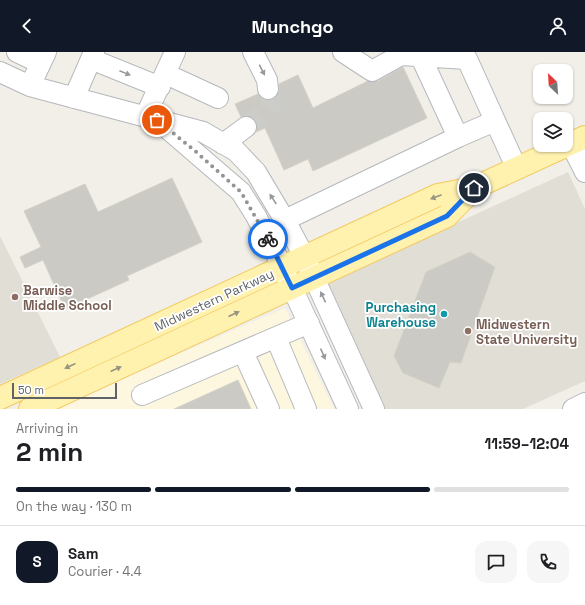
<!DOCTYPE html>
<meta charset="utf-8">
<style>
body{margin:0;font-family:"Space Grotesk",sans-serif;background:#f6f6f6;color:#202124;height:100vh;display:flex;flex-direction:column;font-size:15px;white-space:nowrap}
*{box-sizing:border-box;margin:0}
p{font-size:13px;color:#757577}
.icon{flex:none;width:22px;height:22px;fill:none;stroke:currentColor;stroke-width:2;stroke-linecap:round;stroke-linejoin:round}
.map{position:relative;height:357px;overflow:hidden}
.drawer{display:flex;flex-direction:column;background:#fff;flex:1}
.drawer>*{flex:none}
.needle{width:26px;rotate:335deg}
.fabs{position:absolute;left:533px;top:12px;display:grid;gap:8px}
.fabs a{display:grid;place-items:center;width:40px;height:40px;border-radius:8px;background:#fff;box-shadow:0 1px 3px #0004;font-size:20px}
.scale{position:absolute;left:12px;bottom:10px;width:105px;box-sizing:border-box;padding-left:4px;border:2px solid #5f6368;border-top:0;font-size:11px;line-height:14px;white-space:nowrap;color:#5f6368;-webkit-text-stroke:3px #fff;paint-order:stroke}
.pin{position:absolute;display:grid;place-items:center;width:34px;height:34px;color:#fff;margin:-17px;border:2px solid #fff;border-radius:50%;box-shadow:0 1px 4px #0007}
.courier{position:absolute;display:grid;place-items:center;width:40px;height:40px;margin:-20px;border:3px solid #1a73e8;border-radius:50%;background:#fff;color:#222;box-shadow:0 1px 5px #0007}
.headline em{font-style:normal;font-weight:700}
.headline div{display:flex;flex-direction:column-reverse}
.headline{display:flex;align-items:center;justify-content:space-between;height:68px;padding:0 16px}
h1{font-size:26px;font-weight:700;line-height:30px}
.bar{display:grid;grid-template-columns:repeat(4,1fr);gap:6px 4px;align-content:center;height:48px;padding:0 16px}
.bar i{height:5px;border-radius:3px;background:#e0e0e0}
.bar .selected{background:#111827}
.bar p{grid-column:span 4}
.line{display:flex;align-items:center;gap:10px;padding:0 16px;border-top:1px solid #e0e0e0}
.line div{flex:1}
.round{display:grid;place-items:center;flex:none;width:42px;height:42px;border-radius:12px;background:#f6f6f6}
header{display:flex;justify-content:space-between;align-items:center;height:52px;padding:0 16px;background:#111827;color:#fff;font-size:18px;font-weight:700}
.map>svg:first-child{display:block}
</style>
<header><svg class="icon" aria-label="back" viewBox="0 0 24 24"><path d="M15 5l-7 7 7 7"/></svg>Munchgo<svg class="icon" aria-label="person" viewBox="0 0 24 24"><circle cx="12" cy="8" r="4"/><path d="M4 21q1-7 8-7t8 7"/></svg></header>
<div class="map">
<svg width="585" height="357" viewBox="0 0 585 357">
<rect width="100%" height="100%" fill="#f1efe8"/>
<!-- commercial -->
<path fill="#fef7e0" d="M285,256L334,357H54L114,330Z"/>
<!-- education -->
<path fill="#e1ded6" d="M568,120L585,157V329L523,357H385L328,230Z
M0,184L60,305L0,332Z"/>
<!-- building -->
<path fill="#cccac5" stroke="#d6d1c6" d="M403,15L427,66L313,119L308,107L284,118L265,76L256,80L257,74L255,68L250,64L241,65L235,52L258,42L264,48L274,46L279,41V32L298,23L313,56L368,29H378Z
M172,126L202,190L127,224L129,228L65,257L43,208L25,216L20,205L41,195L24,159L85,132L98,160Z
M470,200L495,215L461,311L450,310L439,336L403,321L394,304L426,220Z
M238,328L251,357H174Z"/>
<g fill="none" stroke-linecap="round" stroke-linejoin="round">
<!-- minor-tunnel -->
<path stroke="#ccccc8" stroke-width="20" stroke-dasharray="20 10" stroke-linecap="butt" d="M246,75L271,53L268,37"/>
<!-- minor casing -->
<g stroke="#b5b8bc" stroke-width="22">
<path id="minor" d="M17,0L40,11
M253,0L267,28L268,37
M343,0L372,19L401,3L467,7L517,117
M420,3L458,85L495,69
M91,7L160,35
M0,20L30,34L203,80L236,99L256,120L287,172L305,206L374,357
M166,22L218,46
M30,34L46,0
M74,46L94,0
M145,65L175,0
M162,72L241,140L256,164L283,216L348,357
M223,92L246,75
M571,92L585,120
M285,168L458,85
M276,286L306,357
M243,300L269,357
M142,343L309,271
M573,357L585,351"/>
</g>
<!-- major casing -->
<g stroke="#f2c960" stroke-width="24">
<path id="major" d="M0,346L438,143L474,136L585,85
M30,357L447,164L474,136"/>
</g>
<!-- minor -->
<use href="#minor" stroke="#fff" stroke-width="20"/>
<!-- major -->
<use href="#major" stroke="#fff2af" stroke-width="22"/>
</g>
<!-- one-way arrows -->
<defs><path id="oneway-solid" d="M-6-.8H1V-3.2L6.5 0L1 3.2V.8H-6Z"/></defs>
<g fill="#979a9d">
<use href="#oneway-solid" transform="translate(262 18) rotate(63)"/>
<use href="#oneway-solid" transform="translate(125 21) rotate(22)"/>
<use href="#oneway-solid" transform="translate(273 147) rotate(-123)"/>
<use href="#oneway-solid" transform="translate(323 245) rotate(-115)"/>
<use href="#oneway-solid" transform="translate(323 302) rotate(66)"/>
</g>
<g fill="#979581">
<use href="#oneway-solid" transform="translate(436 145) rotate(159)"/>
<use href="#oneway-solid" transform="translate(234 262) rotate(-25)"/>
<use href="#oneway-solid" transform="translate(70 314) rotate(155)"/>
<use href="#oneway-solid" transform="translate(116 317) rotate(-25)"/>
</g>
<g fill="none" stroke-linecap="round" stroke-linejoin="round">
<!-- done -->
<path stroke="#929495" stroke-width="4" stroke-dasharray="0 7.2" d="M157,68L194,98L241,140L268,187"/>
<!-- route -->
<path stroke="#1a73e8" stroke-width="5" d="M268,187L292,236L447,164L474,136"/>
</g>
<!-- markers -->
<g fill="#8d6e63" stroke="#fff" stroke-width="1.5">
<circle cx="15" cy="245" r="4"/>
<circle cx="468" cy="279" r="4"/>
</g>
<circle fill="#0f9aa8" stroke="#fff" stroke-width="1.5" cx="444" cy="262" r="4"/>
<g text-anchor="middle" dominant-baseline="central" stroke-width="3.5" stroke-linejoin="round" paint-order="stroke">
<!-- education labels -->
<g font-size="13" font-weight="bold" fill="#785e54" stroke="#fff" text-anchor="start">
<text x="23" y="238">Barwise<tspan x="23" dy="15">Middle School</tspan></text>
<text x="476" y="272">Midwestern<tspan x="476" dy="15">State University</tspan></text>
</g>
<!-- street labels -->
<g font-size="13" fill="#5f6368" stroke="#fff">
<text transform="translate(214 248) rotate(-25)">Midwestern Parkway</text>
</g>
<!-- culture labels -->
<g font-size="13" font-weight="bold" fill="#0d838f" stroke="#fff" text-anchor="end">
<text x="436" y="255">Purchasing<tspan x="436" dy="15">Warehouse</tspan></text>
</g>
</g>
</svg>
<div class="fabs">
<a><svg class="needle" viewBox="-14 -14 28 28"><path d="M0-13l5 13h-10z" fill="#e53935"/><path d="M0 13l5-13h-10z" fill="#757577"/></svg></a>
<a><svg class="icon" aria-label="layers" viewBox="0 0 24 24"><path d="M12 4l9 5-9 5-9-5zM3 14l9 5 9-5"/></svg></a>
</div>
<div class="scale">50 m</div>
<div class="pin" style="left:157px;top:68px;background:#ea580c"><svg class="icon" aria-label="bag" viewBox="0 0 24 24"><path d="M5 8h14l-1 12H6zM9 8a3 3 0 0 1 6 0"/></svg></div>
<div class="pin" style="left:474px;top:136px;background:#1f2937"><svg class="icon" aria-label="home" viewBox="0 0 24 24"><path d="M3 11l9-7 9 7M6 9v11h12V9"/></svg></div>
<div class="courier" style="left:268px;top:187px"><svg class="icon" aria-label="bike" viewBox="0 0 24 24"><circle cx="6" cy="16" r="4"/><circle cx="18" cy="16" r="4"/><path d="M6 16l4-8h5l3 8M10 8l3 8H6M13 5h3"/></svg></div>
</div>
<section class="drawer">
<div class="headline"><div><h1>2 min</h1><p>Arriving in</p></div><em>11:59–12:04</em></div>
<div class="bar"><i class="selected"></i><i class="selected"></i><i class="selected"></i><i></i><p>On the way · 130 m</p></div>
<div class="line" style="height:72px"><b class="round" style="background:#111827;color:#fff">S</b><div><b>Sam</b><p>Courier · 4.4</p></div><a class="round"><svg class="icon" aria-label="chat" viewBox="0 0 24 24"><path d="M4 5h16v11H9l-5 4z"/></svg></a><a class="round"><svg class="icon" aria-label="phone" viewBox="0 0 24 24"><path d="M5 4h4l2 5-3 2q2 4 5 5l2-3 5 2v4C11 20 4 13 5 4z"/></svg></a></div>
</section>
